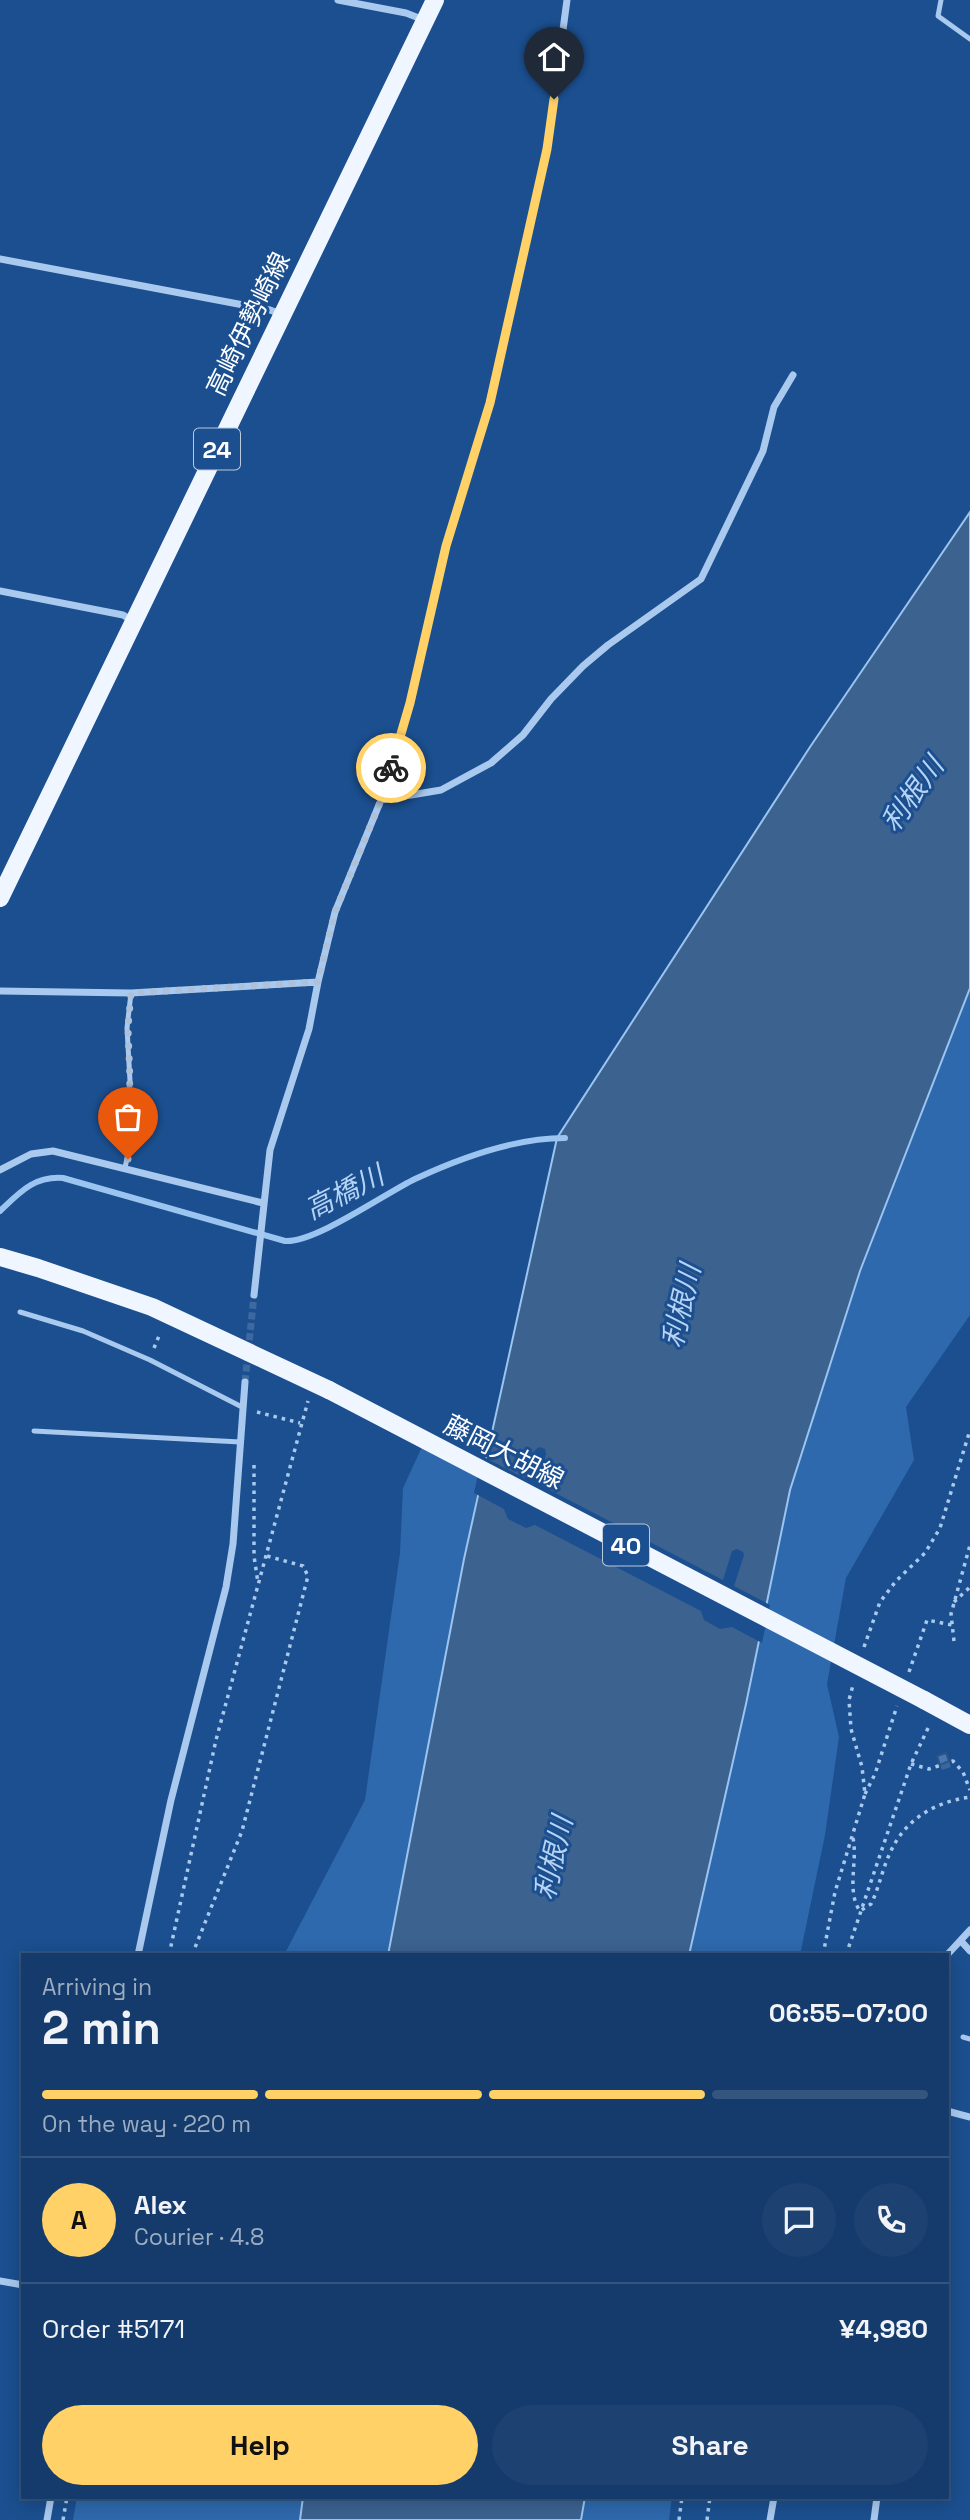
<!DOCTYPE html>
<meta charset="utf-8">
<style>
body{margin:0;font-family:"Space Grotesk","Noto Sans JP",sans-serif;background:#1d4271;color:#f1f3f6;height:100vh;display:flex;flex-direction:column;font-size:26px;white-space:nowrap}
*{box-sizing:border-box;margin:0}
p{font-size:23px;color:#9dadc1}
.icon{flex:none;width:38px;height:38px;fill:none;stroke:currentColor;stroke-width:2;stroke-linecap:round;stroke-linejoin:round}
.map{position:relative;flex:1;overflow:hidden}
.side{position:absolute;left:21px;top:1953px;width:928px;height:546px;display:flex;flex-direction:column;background:#143b6b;border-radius:0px;box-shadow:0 4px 18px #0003,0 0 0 2px #33557e}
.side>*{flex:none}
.pin{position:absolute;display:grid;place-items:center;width:60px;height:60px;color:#fff;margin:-72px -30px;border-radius:50% 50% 50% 0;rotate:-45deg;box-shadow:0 0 7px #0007}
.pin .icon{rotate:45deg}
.courier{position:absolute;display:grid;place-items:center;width:70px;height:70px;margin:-35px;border:5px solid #ffd166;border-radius:50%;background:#fff;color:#222;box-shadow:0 2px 9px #0007}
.headline em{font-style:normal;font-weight:800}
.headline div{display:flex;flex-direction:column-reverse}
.headline{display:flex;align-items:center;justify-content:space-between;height:119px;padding:0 21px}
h1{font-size:46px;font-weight:800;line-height:52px}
.bar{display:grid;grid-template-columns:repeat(4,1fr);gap:10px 7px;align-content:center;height:84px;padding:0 21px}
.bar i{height:9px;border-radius:5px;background:#33557e}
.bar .current{background:#ffd166}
.bar p{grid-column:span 4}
.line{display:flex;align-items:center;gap:18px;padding:0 21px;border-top:2px solid #33557e}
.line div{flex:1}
.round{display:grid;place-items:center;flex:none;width:74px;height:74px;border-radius:37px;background:#1d4271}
.button{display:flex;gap:14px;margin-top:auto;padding:14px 21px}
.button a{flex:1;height:80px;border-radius:42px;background:#ffd166;color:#111;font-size:28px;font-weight:800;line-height:80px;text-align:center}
.button a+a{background:#1d4271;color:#f1f3f6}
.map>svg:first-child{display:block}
</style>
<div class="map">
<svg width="970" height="2520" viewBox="0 0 970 2520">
<rect width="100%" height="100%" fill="#1b4f8f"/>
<!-- green -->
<path fill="#2e69ad" d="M970,988V1315L906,1407L914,1460L846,1578L827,1684L839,1737L825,1835L800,1955H689L746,1704L790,1490L860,1271Z
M422,1447L480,1479L388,1955H284L365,1800L400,1553L403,1488Z
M77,2497H303L300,2520H73Z
M585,2497H672L669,2520H581Z"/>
<!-- water -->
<path fill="#3c6290" stroke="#9cc4f0" stroke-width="2" d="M970,512V988L860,1271L790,1490L746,1704L689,1955H388L464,1559L557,1138L810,747Z
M303,2497H585L581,2520H300Z"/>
<!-- pier -->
<path fill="#1b4f8f" d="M539,1447L545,1449L546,1454L538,1484L723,1580L732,1551L737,1549L743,1552L744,1555L734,1586L770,1605L762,1643L732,1627L720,1629L704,1620L701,1611L535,1525L526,1528L508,1519L504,1509L474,1493L482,1456L526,1479L535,1450Z"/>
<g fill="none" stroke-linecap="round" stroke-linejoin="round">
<!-- stream -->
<path stroke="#9cc4f0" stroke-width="6" d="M0,1211C20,1192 34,1176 63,1178L285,1241C315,1243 384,1194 415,1179C460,1158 514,1138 565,1138"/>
<!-- street-tunnel -->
<path stroke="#3d69a0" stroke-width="7" stroke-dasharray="7 3.5" stroke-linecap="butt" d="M245,1382L254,1295"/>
<!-- path -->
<path stroke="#a9c9ee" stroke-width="3.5" stroke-dasharray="3.5 5" stroke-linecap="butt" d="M154,1348L159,1336
M257,1412L300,1423
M254,1465V1556L258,1583
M954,1602L970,1587
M954,1641L951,1614L970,1545
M864,1647L880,1602L896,1581L925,1553L940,1528L970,1430
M909,1672L927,1620L952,1625
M911,1764L929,1769L953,1761L963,1772L970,1790
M865,1794L875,1774L897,1706
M853,1838C858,1861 846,1891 860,1911L871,1904C879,1888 882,1870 890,1853C905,1819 935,1802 970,1797
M169,1955L216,1740L308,1401
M192,1955L242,1831L308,1576L303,1566L267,1556
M823,1955L835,1892L865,1794L862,1767L851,1729L849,1700L853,1685
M846,1955L911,1764L930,1724
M63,2520L67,2497
M679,2520L682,2497
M707,2520L710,2497"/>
<!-- lane -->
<path stroke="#a9c9ee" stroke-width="5" d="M941,0L938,16L970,39
M125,1168L129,1148L126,1116L130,1081L127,1028L131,993
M20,1312L83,1331L150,1360L242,1407
M34,1431L240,1442
M963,2037L970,2039"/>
<!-- street -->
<path stroke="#a9c9ee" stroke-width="7" d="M338,0L406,13L424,20
M0,259L270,310L281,314
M0,591L123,615L133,621
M381,800L441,790L491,763L523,735L551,699L583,666L608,645L701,579L763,451L774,407L793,375
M0,991L131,993L318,982
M0,1170L31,1154L53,1151L263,1203
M254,1295L270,1150L309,1029L318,982L335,912L381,800L410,703L446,546L490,403L547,148L567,0
M961,1941L970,1951
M138,1955L171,1800L226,1587L233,1544L245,1382
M947,1955L970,1930
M947,2111L970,2117
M0,2281L23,2285
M47,2520L51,2497
M770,2520L774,2497
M874,2520L877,2497"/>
<!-- primary -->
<path stroke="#f0f6ff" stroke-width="18" d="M0,898L435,0
M0,1257L38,1268L152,1307L329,1390
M924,1700L970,1725"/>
<!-- primary-bridge -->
<path stroke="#f0f6ff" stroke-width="18" d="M329,1390L924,1700"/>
</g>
<!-- wall -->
<path fill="#3a679d" d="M946,1753L951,1767L942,1770L937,1756Z"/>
<!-- building -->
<path fill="#4478b7" stroke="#305480" stroke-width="2" d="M946,1753L949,1761L940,1765L937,1756Z"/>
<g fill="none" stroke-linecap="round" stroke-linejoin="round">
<!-- done -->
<path stroke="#afc1d8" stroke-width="7" stroke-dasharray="0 12.6" d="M128,1159L126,1116L130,1081L128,1028L131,993L318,982L335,912L381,800L391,768"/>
<!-- route -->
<path stroke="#ffd166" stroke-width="9" d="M391,768L410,703L446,546L490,403L547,149L554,99"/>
</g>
<g text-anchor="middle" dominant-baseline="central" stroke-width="6" stroke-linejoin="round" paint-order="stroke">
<!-- shield labels -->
<g fill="#1b4f8f" stroke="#bbcadd" stroke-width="2">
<rect x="194" y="428.5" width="46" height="41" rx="5"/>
<rect x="603" y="1524.5" width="46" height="41" rx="5"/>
</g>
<g font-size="24" font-weight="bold" fill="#fff">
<text x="217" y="449">24</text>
<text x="626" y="1545">40</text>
</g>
<!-- street labels -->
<g font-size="26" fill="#fff" stroke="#1b4f8f">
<text transform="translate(248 324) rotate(-64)">高崎伊勢崎線</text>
<text transform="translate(504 1452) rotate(27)">藤岡大胡線</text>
</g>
<!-- water labels -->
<g font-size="28" font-style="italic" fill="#b5d3f5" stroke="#1b4f8f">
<text transform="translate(912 794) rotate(-54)">利根川</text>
<text transform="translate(344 1192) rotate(-27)">高橋川</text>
<text transform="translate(681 1306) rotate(-77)">利根川</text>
<text transform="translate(553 1858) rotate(-77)">利根川</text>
</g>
</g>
</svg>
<div class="pin" style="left:128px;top:1159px;background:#ea580c"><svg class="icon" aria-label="bag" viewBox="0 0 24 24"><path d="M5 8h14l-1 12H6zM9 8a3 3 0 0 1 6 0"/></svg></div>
<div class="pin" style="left:554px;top:99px;background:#1f2937"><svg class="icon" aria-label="home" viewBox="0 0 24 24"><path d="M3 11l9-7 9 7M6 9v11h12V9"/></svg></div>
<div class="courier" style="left:391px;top:768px"><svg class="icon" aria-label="bike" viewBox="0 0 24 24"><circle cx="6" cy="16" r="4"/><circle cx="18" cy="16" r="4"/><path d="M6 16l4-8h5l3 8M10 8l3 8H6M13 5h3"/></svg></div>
<section class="side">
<div class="headline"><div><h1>2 min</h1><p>Arriving in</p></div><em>06:55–07:00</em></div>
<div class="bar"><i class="current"></i><i class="current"></i><i class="current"></i><i></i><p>On the way · 220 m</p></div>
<div class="line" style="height:126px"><b class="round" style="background:#ffd166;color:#111">A</b><div><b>Alex</b><p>Courier · 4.8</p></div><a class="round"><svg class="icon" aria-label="chat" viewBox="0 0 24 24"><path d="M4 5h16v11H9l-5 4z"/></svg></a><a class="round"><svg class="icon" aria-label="phone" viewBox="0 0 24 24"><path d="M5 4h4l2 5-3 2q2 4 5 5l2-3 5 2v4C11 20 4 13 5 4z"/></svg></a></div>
<div class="line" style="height:91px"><div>Order #5171</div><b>¥4,980</b></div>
<div class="button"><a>Help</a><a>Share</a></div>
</section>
</div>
